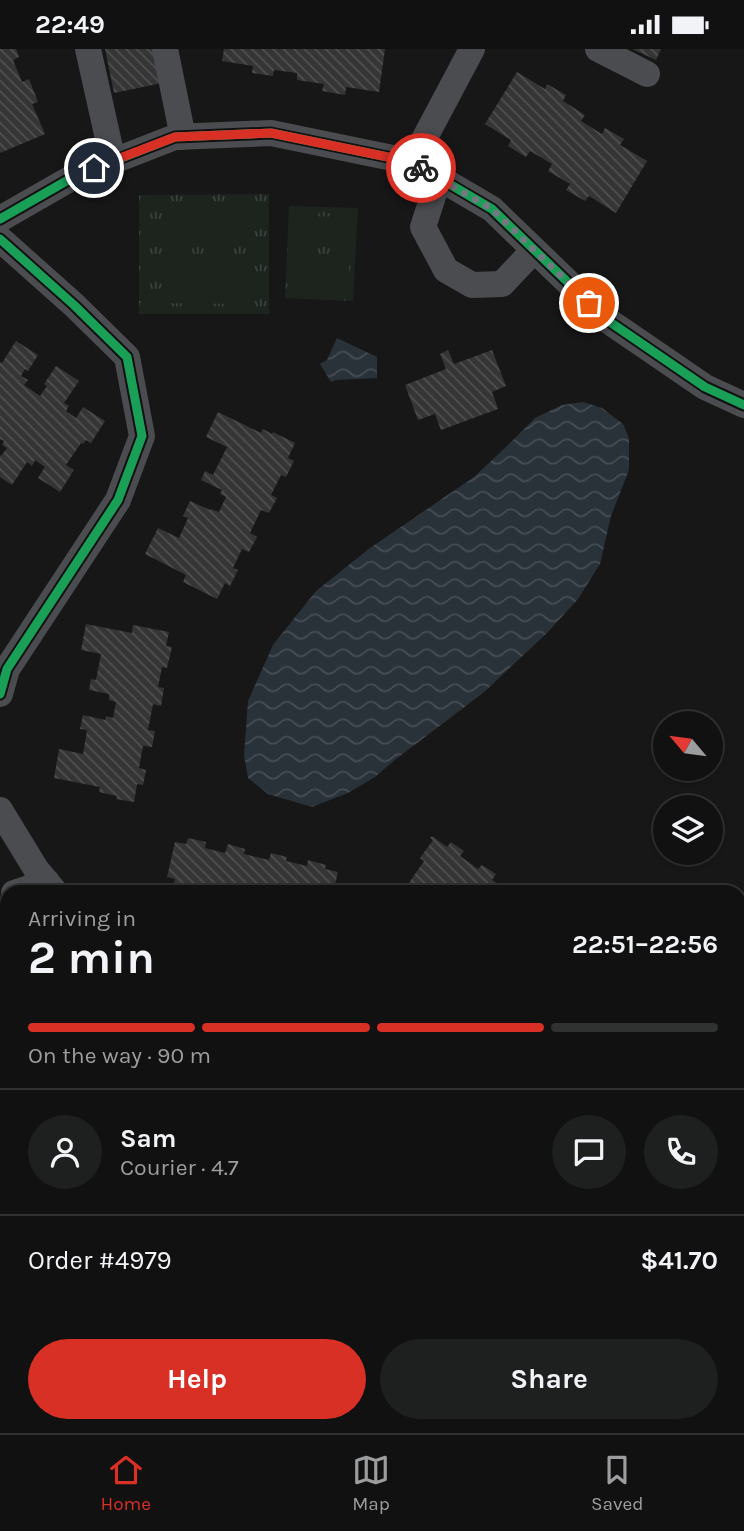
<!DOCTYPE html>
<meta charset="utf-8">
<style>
body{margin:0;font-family:Karla,sans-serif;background:#1e1f1f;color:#f1f3f6;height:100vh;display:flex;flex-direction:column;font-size:26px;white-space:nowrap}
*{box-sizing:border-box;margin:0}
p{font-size:23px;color:#9c9d9f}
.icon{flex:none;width:38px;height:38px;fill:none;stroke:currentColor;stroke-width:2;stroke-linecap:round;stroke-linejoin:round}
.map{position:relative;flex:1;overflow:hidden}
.sheet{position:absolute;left:0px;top:836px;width:746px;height:548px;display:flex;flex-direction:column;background:#111;border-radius:21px 21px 0 0;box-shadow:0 2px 5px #0004,0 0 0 2px #303131}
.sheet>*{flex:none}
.needle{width:46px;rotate:299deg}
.tools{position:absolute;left:653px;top:662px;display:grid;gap:14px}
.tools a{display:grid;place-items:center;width:70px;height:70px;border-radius:50%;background:#111;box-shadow:0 2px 5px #0004,0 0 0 2px #303131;font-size:35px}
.pin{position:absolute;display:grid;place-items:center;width:60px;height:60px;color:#fff;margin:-30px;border:4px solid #fff;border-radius:50%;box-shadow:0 2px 7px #0007}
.courier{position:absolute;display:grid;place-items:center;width:70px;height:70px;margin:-35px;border:5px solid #d93025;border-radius:50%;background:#fff;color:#222;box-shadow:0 2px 9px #0007}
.overview em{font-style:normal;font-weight:700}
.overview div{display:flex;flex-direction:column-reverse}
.overview{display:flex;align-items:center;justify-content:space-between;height:119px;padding:0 28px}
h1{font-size:46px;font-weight:700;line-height:52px}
.bar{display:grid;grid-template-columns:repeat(4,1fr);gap:10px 7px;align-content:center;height:84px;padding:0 28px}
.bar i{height:9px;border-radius:5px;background:#303131}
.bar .on{background:#d93025}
.bar p{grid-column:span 4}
.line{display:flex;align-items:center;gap:18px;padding:0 28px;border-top:2px solid #303131}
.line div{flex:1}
.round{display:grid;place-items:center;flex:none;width:74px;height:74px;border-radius:37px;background:#1e1f1f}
.action{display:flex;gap:14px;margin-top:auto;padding:14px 28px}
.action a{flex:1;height:80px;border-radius:42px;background:#d93025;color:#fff;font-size:28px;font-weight:700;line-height:80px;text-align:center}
.action a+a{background:#1e1f1f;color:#f1f3f6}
.status{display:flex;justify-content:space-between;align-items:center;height:49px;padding:0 35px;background:#111;direction:ltr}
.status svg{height:19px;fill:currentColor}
.menu{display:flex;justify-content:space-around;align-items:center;height:98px;border-top:2px solid #303131;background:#111;font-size:19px;color:#9c9d9f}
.menu a{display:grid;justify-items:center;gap:4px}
.menu .on{color:#d93025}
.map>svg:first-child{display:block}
</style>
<div class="status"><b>22:49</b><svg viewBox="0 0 49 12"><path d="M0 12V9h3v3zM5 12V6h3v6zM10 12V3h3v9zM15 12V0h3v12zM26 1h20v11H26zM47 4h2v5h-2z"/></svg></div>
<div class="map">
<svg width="744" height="1384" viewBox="0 0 744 1384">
<defs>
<pattern id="park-tufts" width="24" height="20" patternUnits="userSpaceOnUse" patternTransform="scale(1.75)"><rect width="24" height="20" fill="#1d241e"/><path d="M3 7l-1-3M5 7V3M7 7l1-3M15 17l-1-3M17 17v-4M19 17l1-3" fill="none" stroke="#3b413d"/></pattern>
<pattern id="water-waves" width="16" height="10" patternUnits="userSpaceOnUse" patternTransform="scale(1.75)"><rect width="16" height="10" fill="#2a3239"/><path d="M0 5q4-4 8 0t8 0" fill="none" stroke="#464d54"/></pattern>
<pattern id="building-back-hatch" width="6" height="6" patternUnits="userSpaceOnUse" patternTransform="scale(1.75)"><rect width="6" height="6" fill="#353536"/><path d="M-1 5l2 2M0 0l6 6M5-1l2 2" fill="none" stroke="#4f5051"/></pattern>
</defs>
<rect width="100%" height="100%" fill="#171717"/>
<!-- park -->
<path fill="url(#park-tufts)" d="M269,145V265H139V146Z
M289,157L358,159L353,252L285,249Z"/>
<!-- pitch -->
<path fill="#1d241e" d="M166,155H252V194H166Z
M295,167L352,168L351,197L295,196Z
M293,213L349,214L348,243L292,242Z
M166,215H251V255L166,254Z"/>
<!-- water -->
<path fill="url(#water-waves)" d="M337,289L377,308V329L336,331L331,333L320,315L327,311Z
M583,353L602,359L623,375L629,389V421L611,467L600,515L578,550L547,584L483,644L396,710L375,728L348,744L312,758L268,745L248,729L244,706L248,652L273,596L316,542L370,499L474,428L506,398L535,369L562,356Z"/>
<!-- building -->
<path fill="url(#building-back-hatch)" d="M0,0H16L19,8L13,11L22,33L29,30L38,53L32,55L45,85L0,104Z
M105,0H155L162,34L114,44Z
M224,0H385L379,43L346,38L345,46L322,42L324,35L297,31V24L274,21L273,27L252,24L253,17L222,12Z
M632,0H661L656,11Z
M517,23L545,40L547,35L566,46L563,52L585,66L581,72L602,85L605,79L624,90L620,96L647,112L616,164L589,147L585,152L566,141L570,135L548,122L552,115L530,102L526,108L508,97L511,91L485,75Z
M16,292L38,306L28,322L25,320L21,327L28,331L24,336L40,347L47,337L44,335L56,317L79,332L64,354L69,357L66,362L76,369L83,358L105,372L91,394L86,391L83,395L81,394L66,416L74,421L60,443L38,429L45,418L35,411L32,417L27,413L12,436L0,428V406L1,407L7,399L2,396L4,392L0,390V313L2,314Z
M448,301L454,315L492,301L506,337L492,343L498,360L441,381L435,365L418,371L405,336L446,320L440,305Z
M218,363L261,384L263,380L272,385L273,383L295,394L288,409L294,412L286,428L281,426L271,446L277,449L269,464L261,461L250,484L257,488L249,503L242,500L233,519L238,521L230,537L225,534L217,550L183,533L186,526L145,505L158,479L179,489L188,469L183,467L190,452L210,461L211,460L219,463L226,448L220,445L222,441L201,431L205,422L213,426L227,398L206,388Z
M86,575L132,584L133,576L169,583L166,597L172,598L167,619L162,618L158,638L164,639L161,657L153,655L148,681L155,682L152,698L143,697L139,719L146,721L143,736L137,735L134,753L116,750L117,747L99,743L100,738L54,729L59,700L83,705L87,681L80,680L83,666L105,671L106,667L113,669L116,653L109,651V645L89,641L91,630L96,631L101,605L81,601Z
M432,787L447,798L451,793L464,802L460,807L478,820L482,816L496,825L492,831L511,844H402L424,812L420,809L433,791L430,789Z
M188,789L206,793L205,799L225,804L228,795L245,800L244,805L269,811L271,804L287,808L286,812L307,817L308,811L326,816L325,820L338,823L333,844H248L240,842V844H172L175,830L167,828L175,793L186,795Z
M0,888H7V1005L6,1018L0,1017Z
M738,1137L744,1141V1246L738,1243Z
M0,1148L7,1150V1217L0,1216Z
M600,1377H688L683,1384H601L604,1379Z"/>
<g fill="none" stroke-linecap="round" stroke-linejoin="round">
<!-- minor -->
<path stroke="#4b4c50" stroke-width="26" d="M88,0L113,112
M165,0L183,88
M598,0L647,25
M412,113L472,0
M439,129L423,178L446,221L472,236L502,235L534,201
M0,170L75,127L175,88L271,84L412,113L492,160L607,271L705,338L744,356
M0,190L74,256L127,308L142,387L118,451L7,620L0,645
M0,761L36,820L56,844
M14,844L47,833
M738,885L744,876
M738,1006L744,997
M0,1081L7,1083
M0,1290L7,1292
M738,1364L744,1355
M278,1377L292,1384
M38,1384L39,1377
M441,1384L445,1377
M513,1384L517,1377
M726,1384L730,1377"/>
<!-- cycleway casing -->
<g stroke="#111113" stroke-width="13">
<path id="cycleway" d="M0,170L75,127L175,88L271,84L412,113L492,160L607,271L705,338L744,356
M0,190L74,256L127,308L142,387L118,451L7,620L0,645"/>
</g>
<!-- cycleway -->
<use href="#cycleway" stroke="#1a9f57" stroke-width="9"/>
</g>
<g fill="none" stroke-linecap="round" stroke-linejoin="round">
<!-- done -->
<path stroke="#757880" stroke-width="7" stroke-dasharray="0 12.6" d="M421,119L492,160L589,254"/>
<!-- route -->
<path stroke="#d93025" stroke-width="9" d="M94,119L175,88L271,84L412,113L421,119"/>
</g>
</svg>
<div class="tools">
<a><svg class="needle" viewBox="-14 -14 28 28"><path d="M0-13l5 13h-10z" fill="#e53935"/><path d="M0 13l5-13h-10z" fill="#9c9d9f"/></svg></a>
<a><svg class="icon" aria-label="layers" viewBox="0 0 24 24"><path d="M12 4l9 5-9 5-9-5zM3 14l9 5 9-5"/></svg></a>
</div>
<div class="pin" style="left:589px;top:254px;background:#ea580c"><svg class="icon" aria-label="bag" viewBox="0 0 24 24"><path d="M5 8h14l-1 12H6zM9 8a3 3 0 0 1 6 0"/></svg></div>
<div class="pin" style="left:94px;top:119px;background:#1f2937"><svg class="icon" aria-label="home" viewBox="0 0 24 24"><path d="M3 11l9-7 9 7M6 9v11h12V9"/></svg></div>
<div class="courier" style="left:421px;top:119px"><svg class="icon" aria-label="bike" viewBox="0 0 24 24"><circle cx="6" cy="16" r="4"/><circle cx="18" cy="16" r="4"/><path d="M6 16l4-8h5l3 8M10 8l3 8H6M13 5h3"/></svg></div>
<section class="sheet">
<div class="overview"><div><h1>2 min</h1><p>Arriving in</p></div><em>22:51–22:56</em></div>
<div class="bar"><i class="on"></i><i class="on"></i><i class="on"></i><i></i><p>On the way · 90 m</p></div>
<div class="line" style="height:126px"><a class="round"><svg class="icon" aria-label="person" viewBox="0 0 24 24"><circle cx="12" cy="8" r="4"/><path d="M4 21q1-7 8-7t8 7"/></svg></a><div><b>Sam</b><p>Courier · 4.7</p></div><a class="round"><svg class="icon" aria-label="chat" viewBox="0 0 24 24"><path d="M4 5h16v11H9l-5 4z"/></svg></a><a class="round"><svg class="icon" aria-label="phone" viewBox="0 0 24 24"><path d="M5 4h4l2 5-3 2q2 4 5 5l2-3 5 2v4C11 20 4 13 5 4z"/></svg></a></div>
<div class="line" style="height:91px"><div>Order #4979</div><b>$41.70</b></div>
<div class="action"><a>Help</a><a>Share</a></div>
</section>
</div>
<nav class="menu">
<a class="on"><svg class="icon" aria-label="home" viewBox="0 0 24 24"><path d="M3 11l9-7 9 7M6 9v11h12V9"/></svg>Home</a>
<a><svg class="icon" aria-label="map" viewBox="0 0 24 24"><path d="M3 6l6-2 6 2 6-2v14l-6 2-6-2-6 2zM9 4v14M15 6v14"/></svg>Map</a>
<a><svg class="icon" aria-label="saved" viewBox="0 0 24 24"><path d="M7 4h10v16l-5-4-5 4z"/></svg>Saved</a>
</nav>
